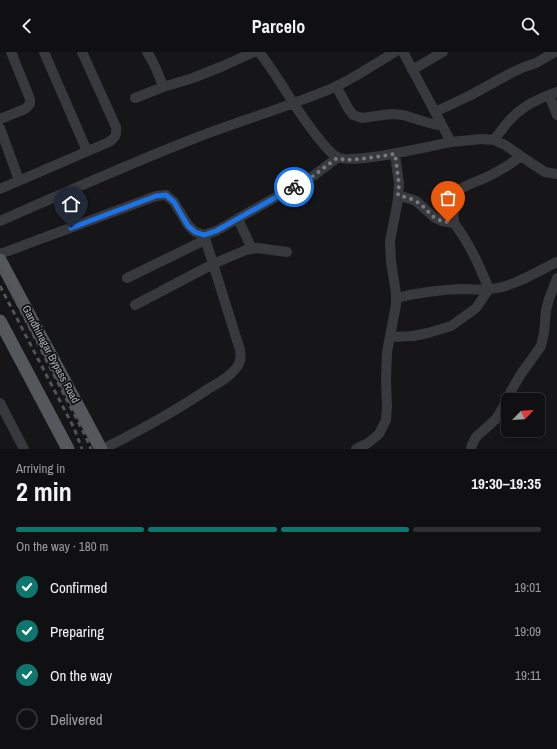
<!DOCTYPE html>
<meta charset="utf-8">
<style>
body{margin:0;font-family:"Archivo Narrow",sans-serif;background:#19191b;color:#f1f3f6;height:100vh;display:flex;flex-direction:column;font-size:15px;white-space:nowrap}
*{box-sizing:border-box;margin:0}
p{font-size:13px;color:#9c9d9f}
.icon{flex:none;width:22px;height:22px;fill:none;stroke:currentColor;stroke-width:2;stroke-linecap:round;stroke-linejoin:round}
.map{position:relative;height:397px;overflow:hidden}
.panel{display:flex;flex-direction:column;background:#101012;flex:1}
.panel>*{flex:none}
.needle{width:26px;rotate:65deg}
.controls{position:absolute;left:501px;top:341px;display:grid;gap:8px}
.controls a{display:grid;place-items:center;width:44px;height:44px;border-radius:6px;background:#101012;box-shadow:0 2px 6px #0003,0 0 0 1px #303032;font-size:20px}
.pin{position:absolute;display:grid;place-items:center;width:34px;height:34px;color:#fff;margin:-41px -17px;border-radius:50% 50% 50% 0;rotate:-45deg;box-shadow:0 0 4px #0007}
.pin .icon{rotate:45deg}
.courier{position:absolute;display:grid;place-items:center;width:40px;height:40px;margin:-20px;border:3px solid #1a73e8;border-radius:50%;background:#fff;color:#222;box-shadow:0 1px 5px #0007}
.summary em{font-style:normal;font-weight:700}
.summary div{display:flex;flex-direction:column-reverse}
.summary{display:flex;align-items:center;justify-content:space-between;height:68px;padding:0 16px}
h1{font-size:26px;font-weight:700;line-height:30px}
.bar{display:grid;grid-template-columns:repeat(4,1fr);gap:6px 4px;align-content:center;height:48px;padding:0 16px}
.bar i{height:5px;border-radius:3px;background:#303032}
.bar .on{background:#0f766e}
.bar p{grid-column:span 4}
ol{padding:0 16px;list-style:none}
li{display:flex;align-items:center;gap:12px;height:44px}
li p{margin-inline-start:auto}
li .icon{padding:4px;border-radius:50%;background:#0f766e;color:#fff;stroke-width:4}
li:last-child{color:#9c9d9f}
li i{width:22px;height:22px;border:2px solid #303032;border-radius:50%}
header{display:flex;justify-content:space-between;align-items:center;height:52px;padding:0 16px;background:#101012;font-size:18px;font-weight:700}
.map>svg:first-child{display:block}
</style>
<header><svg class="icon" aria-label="back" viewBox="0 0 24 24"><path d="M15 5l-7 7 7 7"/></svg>Parcelo<svg class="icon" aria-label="search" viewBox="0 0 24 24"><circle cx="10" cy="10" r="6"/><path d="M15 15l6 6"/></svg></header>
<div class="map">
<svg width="557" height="397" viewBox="0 0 557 397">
<rect width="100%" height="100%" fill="#161618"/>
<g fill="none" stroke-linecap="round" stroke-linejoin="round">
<!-- minor -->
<path stroke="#37393c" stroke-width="10" d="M44,0L87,99
M147,0C154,11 159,22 163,35
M259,0C281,28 297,61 320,88C324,93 331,102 337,105C351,113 432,94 451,90
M403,0L451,90L482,87L494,88L505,93L531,111L545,120L557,122
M412,18L443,0
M336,34L348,56L353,63L362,66L391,62L403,63L429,71L442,74
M549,43L557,63
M135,46L163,35L193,26L223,14L254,0
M435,60L471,43L511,21L524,15L536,11L555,0
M0,67L25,57L30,52V47L11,0
M0,76L19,128
M494,88C503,76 512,63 525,55C535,48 546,44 557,40
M0,137L109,90C115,86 117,83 116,75L82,0
M238,167L252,197
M0,169C66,140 131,111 198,85C243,68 290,54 335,35C356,25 375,12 395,0
M454,171L453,154V142C463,133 477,130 489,124C501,118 511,112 521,104
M0,202L156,144L166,143L174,150L188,173L195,180L204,183L216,179L313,124L337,106
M127,226L205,188
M396,246C417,241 438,238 460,237C470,237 479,238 488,237C512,236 536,220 557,210
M135,253L213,212L246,198L257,196L287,200
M390,285L413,284L428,281L451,274L465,264L476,256L489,237C479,213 470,192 454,171L442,169L435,166L416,149L398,143
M0,351L24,397
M103,397C139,379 174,360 208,337C218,331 230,325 237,315C241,310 241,304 240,298L204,183
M356,397L368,391L379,382L386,368L387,354L386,328L387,300L396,253V241L391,210L390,189L398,148L399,132L395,102
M471,397L472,393L476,385L496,367L501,359L511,339L521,322L541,294L544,281L546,258L549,247L557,226"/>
<!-- major -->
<path stroke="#54575b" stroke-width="13" d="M0,208L101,397
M0,269L68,397"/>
<!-- rail -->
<path stroke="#515357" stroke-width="3" stroke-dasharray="5 4" stroke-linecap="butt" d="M0,218L85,383L91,397
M0,234L74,376L82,397"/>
</g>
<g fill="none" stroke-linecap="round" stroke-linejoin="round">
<!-- done -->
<path stroke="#767a7f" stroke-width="4" stroke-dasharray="0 7.2" d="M294,135L313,124L337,106L346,108L360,107L395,102L399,132L398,143C404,145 411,146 417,150C429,157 430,168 448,170"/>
<!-- route -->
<path stroke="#1a73e8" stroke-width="5" d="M71,176L156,144L166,143L174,150L188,174L195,180L204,183L216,179L294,135"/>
</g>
<g text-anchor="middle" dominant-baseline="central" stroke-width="3.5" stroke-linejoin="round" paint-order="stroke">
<!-- street labels -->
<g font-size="11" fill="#a9b0b6" stroke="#111113">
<text transform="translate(51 302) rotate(62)">Gandhinagar Bypass Road</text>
</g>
</g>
</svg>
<div class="controls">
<a><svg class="needle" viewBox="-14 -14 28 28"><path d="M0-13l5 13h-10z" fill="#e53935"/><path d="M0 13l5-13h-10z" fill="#9c9d9f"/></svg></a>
</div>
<div class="pin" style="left:448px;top:170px;background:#ea580c"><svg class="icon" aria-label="bag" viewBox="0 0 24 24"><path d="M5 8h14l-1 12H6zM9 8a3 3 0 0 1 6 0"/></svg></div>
<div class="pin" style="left:71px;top:176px;background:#1f2937"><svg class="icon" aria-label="home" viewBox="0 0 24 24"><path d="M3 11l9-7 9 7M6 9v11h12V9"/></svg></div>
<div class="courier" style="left:294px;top:135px"><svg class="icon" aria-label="bike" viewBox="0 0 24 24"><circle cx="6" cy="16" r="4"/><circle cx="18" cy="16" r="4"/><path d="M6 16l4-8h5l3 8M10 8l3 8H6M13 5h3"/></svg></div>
</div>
<section class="panel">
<div class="summary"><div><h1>2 min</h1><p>Arriving in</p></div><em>19:30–19:35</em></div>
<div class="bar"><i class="on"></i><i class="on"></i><i class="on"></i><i></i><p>On the way · 180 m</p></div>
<ol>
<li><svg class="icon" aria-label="check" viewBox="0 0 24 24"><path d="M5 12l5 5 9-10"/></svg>Confirmed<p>19:01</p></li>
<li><svg class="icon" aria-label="check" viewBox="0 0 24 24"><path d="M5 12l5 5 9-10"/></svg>Preparing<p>19:09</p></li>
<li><svg class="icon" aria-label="check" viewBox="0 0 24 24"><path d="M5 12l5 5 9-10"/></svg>On the way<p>19:11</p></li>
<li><i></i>Delivered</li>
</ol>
</section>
